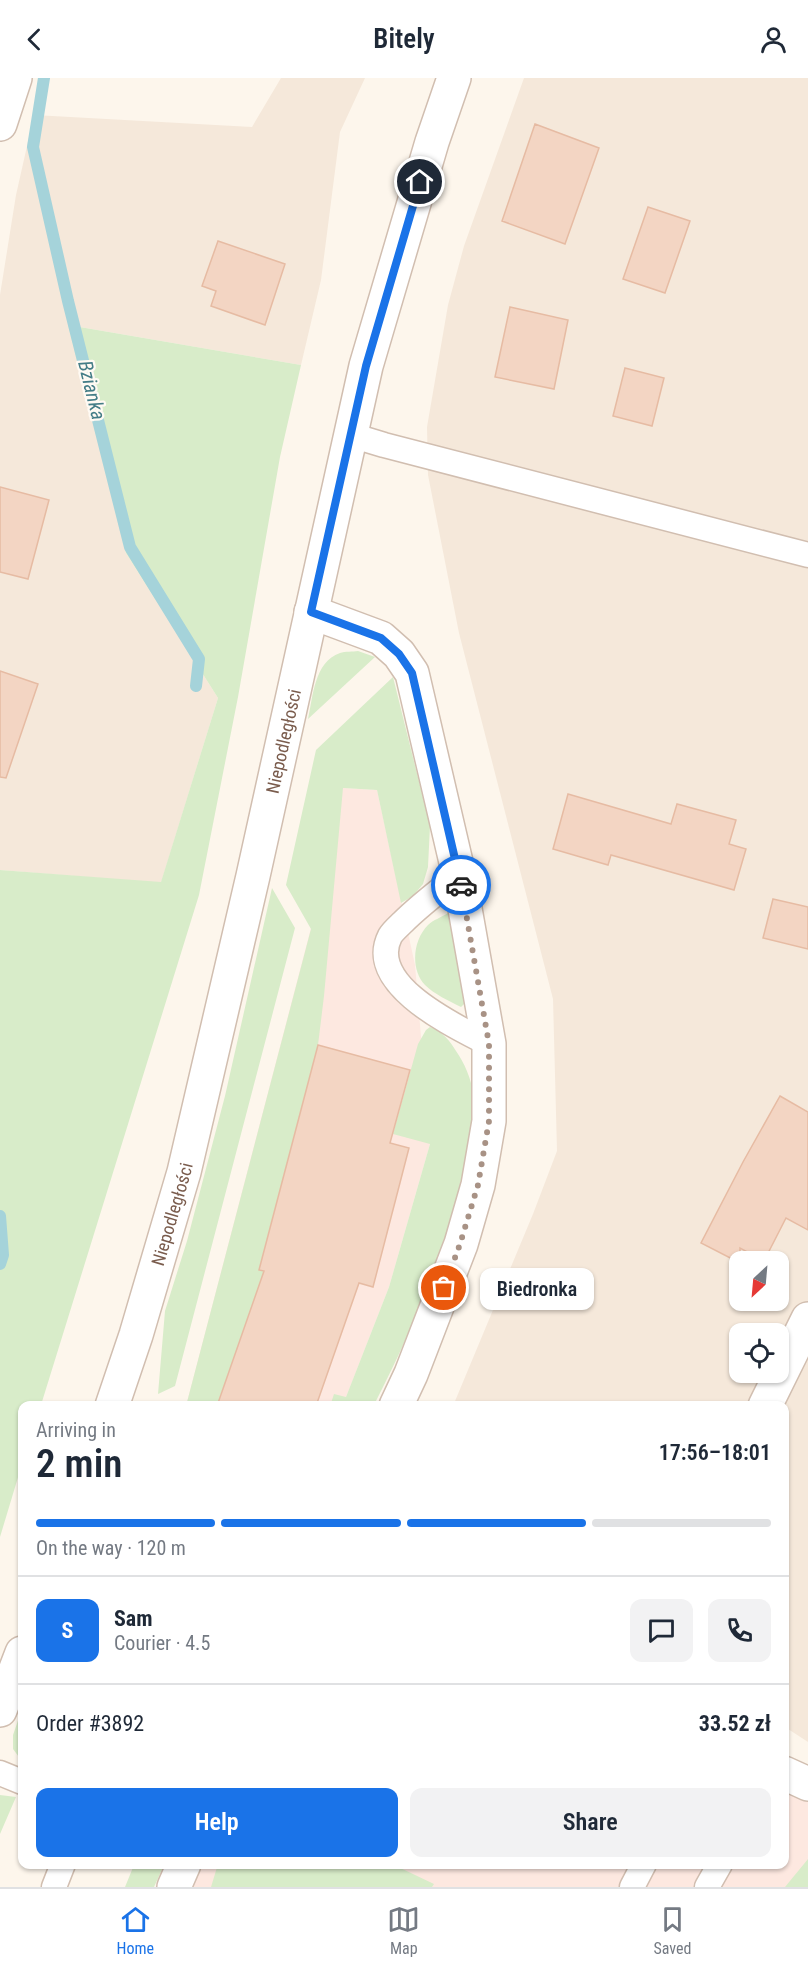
<!DOCTYPE html>
<meta charset="utf-8">
<style>
body{margin:0;font-family:"Roboto Condensed",sans-serif;background:#f2f2f3;color:#1f2937;height:100vh;display:flex;flex-direction:column;font-size:22px;white-space:nowrap}
*{box-sizing:border-box;margin:0}
p{font-size:20px;color:#747a83}
.icon{flex:none;width:33px;height:33px;fill:none;stroke:currentColor;stroke-width:2;stroke-linecap:round;stroke-linejoin:round}
.map{position:relative;flex:1;overflow:hidden}
.panel{position:absolute;left:18px;top:1323px;width:771px;height:468px;display:flex;flex-direction:column;background:#fff;border-radius:12px;box-shadow:0 2px 4px #0004}
.panel>*{flex:none}
.needle{width:39px;rotate:206deg}
.controls{position:absolute;left:729px;top:1173px;display:grid;gap:12px}
.controls a{display:grid;place-items:center;width:60px;height:60px;border-radius:12px;background:#fff;box-shadow:0 2px 4px #0004;font-size:30px}
.pin{position:absolute;display:grid;place-items:center;width:51px;height:51px;color:#fff;margin:-26px;border:3px solid #fff;border-radius:50%;box-shadow:0 2px 6px #0007}
.courier{position:absolute;display:grid;place-items:center;width:60px;height:60px;margin:-30px;border:4px solid #1a73e8;border-radius:50%;background:#fff;color:#222;box-shadow:0 2px 8px #0007}
.bubble{position:absolute;height:42px;border-radius:12px;background:#fff;box-shadow:0 2px 4px #0004;font-size:20px;font-weight:600;line-height:42px;text-align:center}
.headline em{font-style:normal;font-weight:600}
.headline div{display:flex;flex-direction:column-reverse}
.headline{display:flex;align-items:center;justify-content:space-between;height:102px;padding:0 18px}
h1{font-size:39px;font-weight:600;line-height:45px}
.bar{display:grid;grid-template-columns:repeat(4,1fr);gap:9px 6px;align-content:center;height:72px;padding:0 18px}
.bar i{height:8px;border-radius:4px;background:#e0e1e3}
.bar .active{background:#1a73e8}
.bar p{grid-column:span 4}
.line{display:flex;align-items:center;gap:15px;padding:0 18px;border-top:2px solid #e0e1e3}
.line div{flex:1}
.round{display:grid;place-items:center;flex:none;width:63px;height:63px;border-radius:12px;background:#f2f2f3}
.action{display:flex;gap:12px;margin-top:auto;padding:12px 18px}
.action a{flex:1;height:69px;border-radius:12px;background:#1a73e8;color:#fff;font-size:24px;font-weight:600;line-height:69px;text-align:center}
.action a+a{background:#f2f2f3;color:#1f2937}
header{display:flex;justify-content:space-between;align-items:center;height:78px;padding:0 18px;background:#fff;font-size:27px;font-weight:600}
.menu{display:flex;justify-content:space-around;align-items:center;height:84px;border-top:2px solid #e0e1e3;background:#fff;font-size:16px;color:#747a83}
.menu a{display:grid;justify-items:center;gap:3px}
.menu .active{color:#1a73e8}
.map>svg:first-child{display:block}
</style>
<header><svg class="icon" aria-label="back" viewBox="0 0 24 24"><path d="M15 5l-7 7 7 7"/></svg>Bitely<svg class="icon" aria-label="person" viewBox="0 0 24 24"><circle cx="12" cy="8" r="4"/><path d="M4 21q1-7 8-7t8 7"/></svg></header>
<div class="map">
<svg width="808" height="1809" viewBox="0 0 808 1809">
<rect width="100%" height="100%" fill="#fdf6ec"/>
<!-- residential -->
<path fill="#f5e8da" fill-rule="evenodd" d="M281,0H365L340,54L321,202L301,287L68,247L126,475L218,620L161,805L0,792V217L16,117L34,37L252,49Z
M524,0H808V1664L785,1649L784,1328H453L533,1136L557,1073L553,921L459,555L428,397L427,349L448,227L464,168ZM740,1184H778V1222H740ZM740,1256H778V1294H740Z"/>
<!-- commercial -->
<path fill="#fde8e0" d="M343,710L377,712L415,887L430,1066L389,1209L343,1327L186,1328L311,850Z
M785,1708L808,1717V1809H191L202,1786H784Z"/>
<!-- green -->
<path fill="#d8ecc9" d="M68,247L301,287L280,379L238,619L199,817L41,1327L22,1328V1386L0,1459V792L161,804L218,620L126,475Z
M358,573L375,579L308,641C313,619 314,584 340,575C345,573 353,574 358,573Z
M393,599L430,748L428,789L423,806L413,818L401,825L377,712L343,710L324,918L318,967L259,1191L264,1194L217,1327L186,1328L311,851L286,807L316,672Z
M272,810L295,850L175,1308L158,1316L165,1233L187,1163L225,1018Z
M448,835L466,924L461,929C449,923 434,916 425,907C410,891 413,862 428,847C433,842 442,839 448,835Z
M430,949C442,953 450,963 456,973C464,984 472,1002 473,1016C475,1037 470,1058 466,1079C449,1166 414,1249 374,1327L330,1328L334,1316L346,1319L389,1209L430,1066L393,1056L418,966L426,952Z
M22,1631V1683L13,1671V1657Z
M0,1717L16,1719L0,1756Z
M808,1781V1809H785Z
M218,1786L394,1787L434,1806L432,1809H211Z
M134,1787V1786L164,1787L154,1809H125Z"/>
<g fill="none" stroke-linecap="round" stroke-linejoin="round">
<!-- stream -->
<path stroke="#a5d3da" stroke-width="12" d="M44,0L33,69L68,223L130,469L199,581L196,608
M0,1138L3,1177L0,1186"/>
</g>
<!-- building -->
<path fill="#f3d5c3" stroke="#e6bba3" stroke-width="1.5" d="M535,46L599,70L565,166L502,143Z
M648,129L690,143L665,215L623,201Z
M218,163L285,186L265,247L211,228L216,213L202,208Z
M510,229L568,242L554,311L495,299Z
M625,290L664,300L652,348L613,338Z
M0,409L49,422L28,501L0,494Z
M0,593L38,606L6,700L0,699Z
M568,716L671,746L677,726L736,742L729,766L746,771L734,812L611,777L608,787L553,771Z
M773,821L808,829V871L763,860Z
M318,967L410,992L390,1065L409,1070L373,1209L359,1205L316,1328H217L264,1193L259,1192Z
M780,1018L808,1034V1152L786,1140L764,1183L740,1170V1185L701,1165L743,1084Z"/>
<g fill="none" stroke-linecap="round" stroke-linejoin="round">
<!-- service casing -->
<g stroke="#d1beb0" stroke-width="27">
<path id="service" d="M351,357L384,367L808,477
M459,797C440,812 420,827 403,844C399,848 393,853 390,858C365,907 457,949 489,966
M0,1695L22,1704
M54,1809L63,1786
M632,1809L644,1786
M707,1809L720,1786"/>
</g>
<!-- minor casing -->
<g stroke="#d1beb0" stroke-width="36">
<path id="minor" d="M0,46L15,0
M311,534L381,560L399,576L412,595L459,797L489,966V1043L478,1107L461,1166L411,1296L396,1328
M765,1328L808,1241
M784,1695L808,1706
M174,1809L184,1786"/>
</g>
<!-- tertiary casing -->
<g stroke="#d1beb0" stroke-width="36">
<g id="tertiary">
<path id="s1" d="M112,1328L136,1257L184,1094L253,798L366,288L432,64L454,0"/>
<path d="M0,1632L22,1575"/>
</g>
</g>
<!-- service -->
<use href="#service" stroke="#fff" stroke-width="24"/>
<!-- minor -->
<use href="#minor" stroke="#fff" stroke-width="33"/>
<!-- tertiary -->
<use href="#tertiary" stroke="#fff" stroke-width="33"/>
</g>
<g fill="none" stroke-linecap="round" stroke-linejoin="round">
<!-- done -->
<path stroke="#a89285" stroke-width="6" stroke-dasharray="0 10.8" d="M444,1210L460,1166L478,1107L489,1043V966L461,807"/>
<!-- route -->
<path stroke="#1a73e8" stroke-width="8" d="M420,104L366,288L311,534L381,560L399,576L412,595L461,807"/>
</g>
<g text-anchor="middle" dominant-baseline="central" stroke-width="4.5" stroke-linejoin="round" paint-order="stroke">
<!-- street labels -->
<g font-size="18" fill="#7a5c4d" stroke="#fffaf3">
<text stroke="none"><textPath href="#s1" startOffset="687">Niepodległości</textPath></text>
<text stroke="none"><textPath href="#s1" startOffset="201">Niepodległości</textPath></text>
</g>
<!-- water labels -->
<g font-size="20" font-style="italic" fill="#437c86" stroke="#fffaf3">
<text transform="translate(92 312) rotate(76)">Bzianka</text>
</g>
</g>
</svg>
<div class="controls">
<a><svg class="needle" viewBox="-14 -14 28 28"><path d="M0-13l5 13h-10z" fill="#e53935"/><path d="M0 13l5-13h-10z" fill="#747a83"/></svg></a>
<a><svg class="icon" aria-label="locate" viewBox="0 0 24 24"><circle cx="12" cy="12" r="6"/><path d="M12 2v4M12 18v4M2 12h4M18 12h4"/></svg></a>
</div>
<div class="pin" style="left:444px;top:1210px;background:#ea580c"><svg class="icon" aria-label="bag" viewBox="0 0 24 24"><path d="M5 8h14l-1 12H6zM9 8a3 3 0 0 1 6 0"/></svg></div>
<div class="pin" style="left:420px;top:104px;background:#1f2937"><svg class="icon" aria-label="home" viewBox="0 0 24 24"><path d="M3 11l9-7 9 7M6 9v11h12V9"/></svg></div>
<div class="courier" style="left:461px;top:807px"><svg class="icon" aria-label="car" viewBox="0 0 24 24"><path d="M5 17H2v-5l4-1 3-4h7l3 4 3 1v5h-3M9 17h6M6 11h13"/><circle cx="7" cy="17" r="2"/><circle cx="17" cy="17" r="2"/></svg></div>
<div class="bubble" style="left:480px;top:1190px;width:114px">Biedronka</div>
<section class="panel">
<div class="headline"><div><h1>2 min</h1><p>Arriving in</p></div><em>17:56–18:01</em></div>
<div class="bar"><i class="active"></i><i class="active"></i><i class="active"></i><i></i><p>On the way · 120 m</p></div>
<div class="line" style="height:108px"><b class="round" style="background:#1a73e8;color:#fff">S</b><div><b>Sam</b><p>Courier · 4.5</p></div><a class="round"><svg class="icon" aria-label="chat" viewBox="0 0 24 24"><path d="M4 5h16v11H9l-5 4z"/></svg></a><a class="round"><svg class="icon" aria-label="phone" viewBox="0 0 24 24"><path d="M5 4h4l2 5-3 2q2 4 5 5l2-3 5 2v4C11 20 4 13 5 4z"/></svg></a></div>
<div class="line" style="height:78px"><div>Order #3892</div><b>33.52 zł</b></div>
<div class="action"><a>Help</a><a>Share</a></div>
</section>
</div>
<nav class="menu">
<a class="active"><svg class="icon" aria-label="home" viewBox="0 0 24 24"><path d="M3 11l9-7 9 7M6 9v11h12V9"/></svg>Home</a>
<a><svg class="icon" aria-label="map" viewBox="0 0 24 24"><path d="M3 6l6-2 6 2 6-2v14l-6 2-6-2-6 2zM9 4v14M15 6v14"/></svg>Map</a>
<a><svg class="icon" aria-label="saved" viewBox="0 0 24 24"><path d="M7 4h10v16l-5-4-5 4z"/></svg>Saved</a>
</nav>
